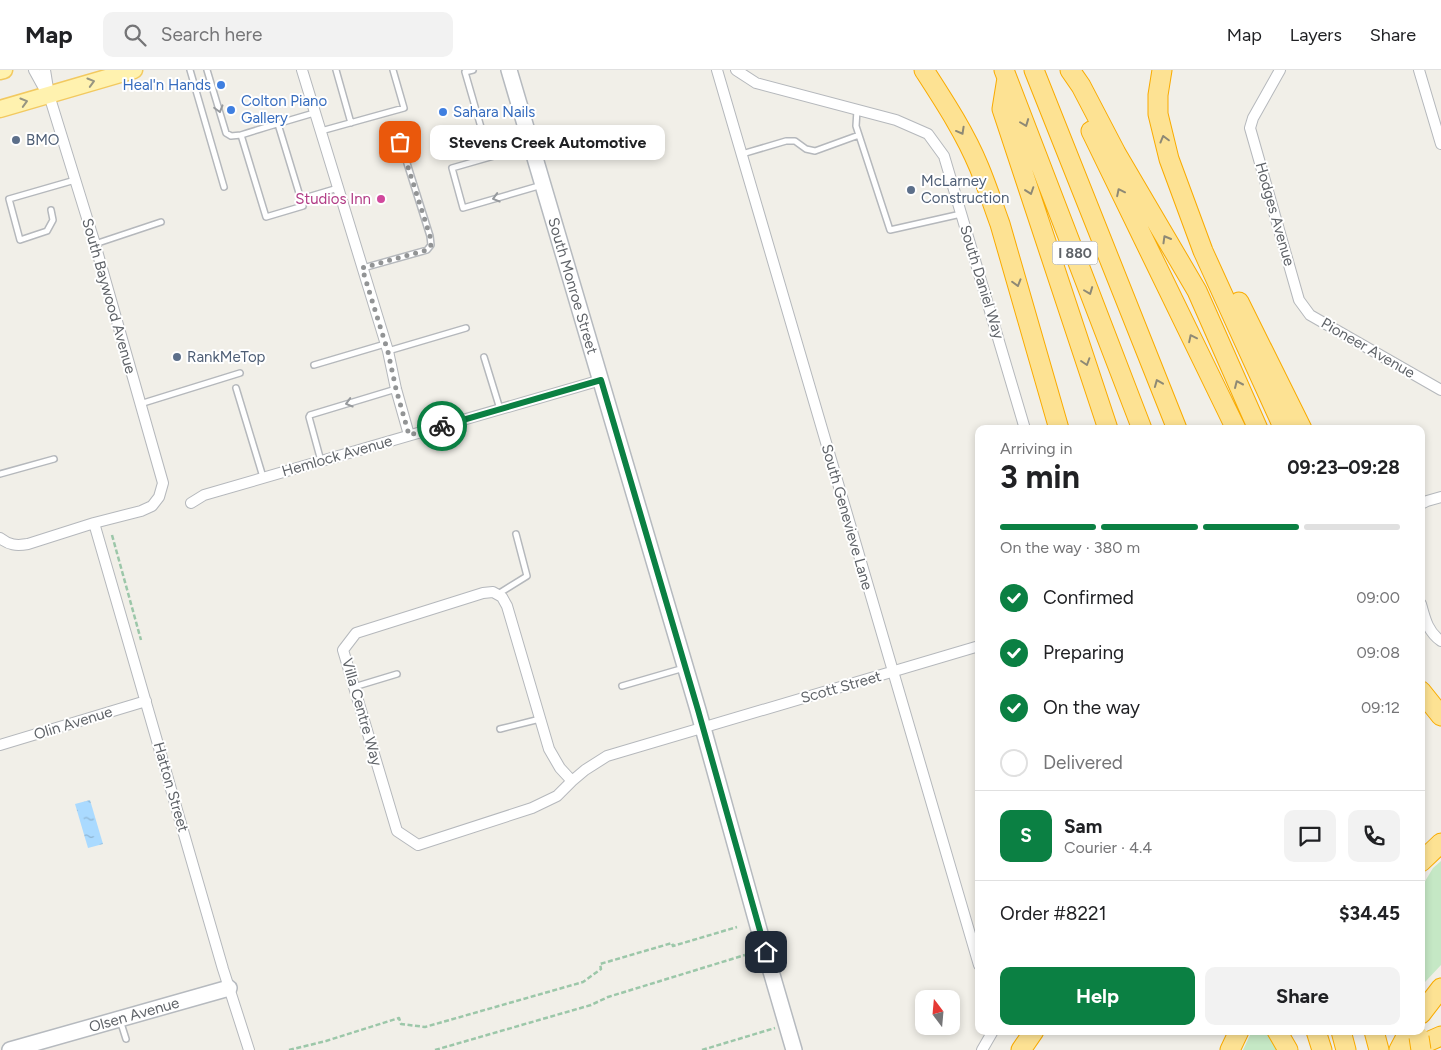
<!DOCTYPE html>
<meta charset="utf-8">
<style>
body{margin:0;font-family:Figtree,sans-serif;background:#f2f2f2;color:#202124;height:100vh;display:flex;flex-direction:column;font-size:19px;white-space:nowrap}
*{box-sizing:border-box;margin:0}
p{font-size:16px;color:#757577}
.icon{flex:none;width:28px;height:28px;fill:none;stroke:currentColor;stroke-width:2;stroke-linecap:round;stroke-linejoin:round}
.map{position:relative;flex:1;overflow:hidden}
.side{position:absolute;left:975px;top:355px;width:450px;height:610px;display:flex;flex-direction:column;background:#fff;border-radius:10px;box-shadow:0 2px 8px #0003}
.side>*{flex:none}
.needle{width:32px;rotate:344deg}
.controls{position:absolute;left:915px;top:920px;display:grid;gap:10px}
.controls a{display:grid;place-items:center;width:45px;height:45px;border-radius:10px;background:#fff;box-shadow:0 2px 8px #0003;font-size:25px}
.pin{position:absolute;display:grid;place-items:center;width:42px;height:42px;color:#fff;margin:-21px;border-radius:10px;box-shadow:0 2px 8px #0006}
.courier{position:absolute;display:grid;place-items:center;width:50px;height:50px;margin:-25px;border:4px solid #0b8043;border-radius:50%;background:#fff;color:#222;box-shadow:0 1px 6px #0007}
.bubble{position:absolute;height:35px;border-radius:10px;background:#fff;box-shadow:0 2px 8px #0003;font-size:16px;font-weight:700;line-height:35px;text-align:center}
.head em{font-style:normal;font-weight:700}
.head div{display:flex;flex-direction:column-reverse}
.head{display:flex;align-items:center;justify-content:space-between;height:85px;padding:0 25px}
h1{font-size:32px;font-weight:700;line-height:38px}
.bar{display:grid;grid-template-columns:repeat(4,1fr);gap:8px 5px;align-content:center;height:60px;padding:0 25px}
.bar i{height:6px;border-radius:4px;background:#e0e0e0}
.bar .on{background:#0b8043}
.bar p{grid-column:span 4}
.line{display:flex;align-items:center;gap:12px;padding:0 25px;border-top:1px solid #e0e0e0}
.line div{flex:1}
.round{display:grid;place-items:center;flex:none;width:52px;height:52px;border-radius:10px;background:#f2f2f2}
ol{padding:0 25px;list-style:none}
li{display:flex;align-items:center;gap:15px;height:55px}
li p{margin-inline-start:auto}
li .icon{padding:5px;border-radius:50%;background:#0b8043;color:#fff;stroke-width:4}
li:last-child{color:#757577}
li i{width:28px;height:28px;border:2px solid #e0e0e0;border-radius:50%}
.action{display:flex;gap:10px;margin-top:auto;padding:10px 25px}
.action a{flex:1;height:58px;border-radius:10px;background:#0b8043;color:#fff;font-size:20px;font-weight:700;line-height:58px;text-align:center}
.action a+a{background:#f2f2f2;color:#202124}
header{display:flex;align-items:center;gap:30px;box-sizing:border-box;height:70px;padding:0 25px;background:#fff;border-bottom:1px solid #e0e0e0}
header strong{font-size:24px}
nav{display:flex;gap:28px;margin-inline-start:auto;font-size:18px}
.search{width:350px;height:45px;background:#f2f2f2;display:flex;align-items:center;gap:12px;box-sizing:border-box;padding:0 18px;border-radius:10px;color:#757577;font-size:19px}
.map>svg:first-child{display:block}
</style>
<header>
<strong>Map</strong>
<div class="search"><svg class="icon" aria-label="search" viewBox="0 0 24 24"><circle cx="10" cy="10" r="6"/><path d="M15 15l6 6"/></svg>Search here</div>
<nav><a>Map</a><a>Layers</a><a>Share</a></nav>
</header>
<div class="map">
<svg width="1441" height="980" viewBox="0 0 1441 980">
<defs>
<pattern id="water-ripples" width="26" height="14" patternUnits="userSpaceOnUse" patternTransform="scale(1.25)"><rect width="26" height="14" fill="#aadaff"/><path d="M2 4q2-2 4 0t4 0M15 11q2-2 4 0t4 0" fill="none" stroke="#8eb4d2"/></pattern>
</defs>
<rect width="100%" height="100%" fill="#f1efe8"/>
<!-- grass -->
<path fill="#c5e8c5" d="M1441,791V895L1425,912L1421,892V818L1433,798Z
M1252,961H1266L1277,980H1243Z"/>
<!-- water -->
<path fill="url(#water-ripples)" d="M90,730L103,774L88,778L75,734Z"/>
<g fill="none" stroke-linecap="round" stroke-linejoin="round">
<!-- lane casing -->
<g stroke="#b5b8bc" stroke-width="8">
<path id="lane" d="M190,0L224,117
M207,0L226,63L231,66L241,65
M336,0L351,53
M473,0L465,2L487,78L528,66
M857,40L856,56L890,160L961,144
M278,54L303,136L266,147L241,65C266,57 290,50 314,43
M321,61L404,38L393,0
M529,76L452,98L463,138L542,115
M742,84L786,71H795L806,79L815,81L859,65
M301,129L338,118
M51,140L53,150L47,161L20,170L9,129L75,110
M95,174L161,152
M363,198L427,180L431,175L430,166L400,71
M388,281L466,258
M484,287L500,339
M314,295L385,274
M236,318L263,407
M140,334L240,303
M321,391L309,347L310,345L396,319
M0,404L54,389
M498,524L527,506L516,464
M622,616L684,598
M354,617L397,604
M500,659L540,649
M120,950L126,969"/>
</g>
<!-- street casing -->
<g stroke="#b5b8bc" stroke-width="12">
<path id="street" d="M34,0L45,20
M302,0L388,281L396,319L409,365
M717,0L979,895
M736,0L756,13L896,50L928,64L944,86L1025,359
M1280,0L1253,48L1250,58L1299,230L1310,245L1441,320
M1419,0L1441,74
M191,433L204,425L601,310
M1421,434L1427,431L1441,427
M94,453L223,899L249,980
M0,468C9,475 16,476 28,474L94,453L141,441L152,436L159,427L163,413L95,174L49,25L45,0
M493,522L502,527L507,536L549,679L560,698L572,711L557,726L532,738L418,775L397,761L343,580L356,563L483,523Z
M1421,534C1425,549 1428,562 1441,571
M0,675L146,631
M572,711L585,700L607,686L979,576
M982,980L993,961"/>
</g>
<!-- secondary casing -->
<g stroke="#b6babf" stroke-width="18">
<g id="secondary">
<path id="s1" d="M509,0L698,640L761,867L794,980"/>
<path id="s2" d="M10,980L229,918"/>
</g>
</g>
<!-- primary casing -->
<g stroke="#f2c960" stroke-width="19">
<path id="primary" d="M0,1L4,0
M0,39L134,0"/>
</g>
<!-- highway casing -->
<g stroke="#f9ab00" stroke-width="21">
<path id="highway" d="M924,0C944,31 965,63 979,97C987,116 993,135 1000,154L1059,359
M1004,0L1142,359
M1034,0L1177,359
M1070,0L1081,16L1116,83L1197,221L1258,359
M1162,0L1158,25V44L1169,89L1203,181L1284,359
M1007,8L1002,39L1108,359
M1091,61L1236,359
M1239,232L1302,359
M1421,621L1441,646
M1421,792L1441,773
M1421,944L1441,918
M1277,961L1288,980
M1316,961L1322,980
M1341,961L1346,980
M1374,961L1379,980
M1021,980L1034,961
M1230,980L1239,961
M1399,980L1409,961
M1409,980L1441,966"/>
</g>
<!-- path -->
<path stroke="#9cc7a9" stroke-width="2.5" stroke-dasharray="5 2.5" stroke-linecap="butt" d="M112,465L141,570
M289,980L326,971L399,948L401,954L425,957L583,912L601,899L600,894L672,873L673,876L737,857
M435,980L591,935L608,927L745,885
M702,980L775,958"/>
<!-- lane -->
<use href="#lane" stroke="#fff" stroke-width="5"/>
<!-- street -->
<use href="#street" stroke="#fff" stroke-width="10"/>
<!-- secondary -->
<use href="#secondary" stroke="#fff" stroke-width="15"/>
<!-- primary -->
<use href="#primary" stroke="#fff2af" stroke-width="16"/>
<!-- highway -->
<use href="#highway" stroke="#fde293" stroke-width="19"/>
<!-- highway-bridge casing -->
<g stroke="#f9ab00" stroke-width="21" stroke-linecap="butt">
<path id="highway-bridge" d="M1419,967L1421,980"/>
</g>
<!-- highway-bridge -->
<use href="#highway-bridge" stroke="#fde293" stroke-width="19"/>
</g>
<!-- one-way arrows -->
<defs><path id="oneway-chevron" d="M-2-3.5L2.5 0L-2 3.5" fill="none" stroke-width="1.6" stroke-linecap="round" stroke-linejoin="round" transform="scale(1.25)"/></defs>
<g stroke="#979581">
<use href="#oneway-chevron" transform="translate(91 12) rotate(-16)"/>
<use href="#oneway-chevron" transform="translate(24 32) rotate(-16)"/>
</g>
<g stroke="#979a9d">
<use href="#oneway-chevron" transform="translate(219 39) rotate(74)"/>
<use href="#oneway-chevron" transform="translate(496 128) rotate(164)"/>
<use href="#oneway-chevron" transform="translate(349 333) rotate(164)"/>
</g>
<g stroke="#8e8975">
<use href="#oneway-chevron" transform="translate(1025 53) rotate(69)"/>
<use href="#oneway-chevron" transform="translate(961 61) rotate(61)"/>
<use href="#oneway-chevron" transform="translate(1164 69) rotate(-105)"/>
<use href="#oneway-chevron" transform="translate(1030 121) rotate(71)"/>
<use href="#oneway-chevron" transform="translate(1120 122) rotate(-116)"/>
<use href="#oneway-chevron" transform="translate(1166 169) rotate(-120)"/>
<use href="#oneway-chevron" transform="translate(1017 213) rotate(74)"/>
<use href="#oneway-chevron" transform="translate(1089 221) rotate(69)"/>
<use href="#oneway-chevron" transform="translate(1192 268) rotate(-116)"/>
<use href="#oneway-chevron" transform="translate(1086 292) rotate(72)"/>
<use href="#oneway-chevron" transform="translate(1158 313) rotate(-112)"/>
<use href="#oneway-chevron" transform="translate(1238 314) rotate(-114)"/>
</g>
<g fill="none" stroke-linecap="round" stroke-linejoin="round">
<!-- done -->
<path stroke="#929495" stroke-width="5" stroke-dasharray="0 9" d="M400,72L430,166L431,175L427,180L362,198L388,282L396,319L409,365L442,356"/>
<!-- route -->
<path stroke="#0b8043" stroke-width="6" d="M442,356L601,310L698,640L766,882"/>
</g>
<!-- markers -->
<g fill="#3f7fe0" stroke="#fff" stroke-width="2">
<circle cx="221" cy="15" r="5"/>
<circle cx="231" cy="40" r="5"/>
<circle cx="443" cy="42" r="5"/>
</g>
<g fill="#5c6f8a" stroke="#fff" stroke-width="2">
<circle cx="16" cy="70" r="5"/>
<circle cx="911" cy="120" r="5"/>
<circle cx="177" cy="287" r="5"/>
</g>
<circle fill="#d1479c" stroke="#fff" stroke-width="2" cx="381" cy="129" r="5"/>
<g text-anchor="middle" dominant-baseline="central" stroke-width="4" stroke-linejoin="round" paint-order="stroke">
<!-- shield labels -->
<rect fill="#fff" stroke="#8f9295" stroke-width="1" x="1052.5" y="171.5" width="45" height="23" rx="4"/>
<g font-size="14" font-weight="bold" fill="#5f6368">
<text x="1075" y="183">I 880</text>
</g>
<!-- shop labels -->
<g font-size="15" fill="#366cbe" stroke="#fff" text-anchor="start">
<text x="211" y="15" text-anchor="end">Heal'n Hands</text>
<text x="241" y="31">Colton Piano<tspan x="241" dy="17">Gallery</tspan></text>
<text x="453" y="42">Sahara Nails</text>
</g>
<!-- service labels -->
<g font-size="15" fill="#4e5e75" stroke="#fff" text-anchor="start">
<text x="26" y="70">BMO</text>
<text x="921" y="111">McLarney<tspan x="921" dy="17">Construction</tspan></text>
<text x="187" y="287">RankMeTop</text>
</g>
<!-- hotel labels -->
<g font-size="15" fill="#b23c85" stroke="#fff" text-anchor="end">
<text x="371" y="129">Studios Inn</text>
</g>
<!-- street labels -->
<g font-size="15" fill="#5f6368" stroke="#fff">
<text transform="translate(1275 144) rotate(74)">Hodges Avenue</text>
<text transform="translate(982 212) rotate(73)">South Daniel Way</text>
<text stroke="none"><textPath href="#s1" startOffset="225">South Monroe Street</textPath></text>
<text transform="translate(109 226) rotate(74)">South Baywood Avenue</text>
<text transform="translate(1368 278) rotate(30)">Pioneer Avenue</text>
<text transform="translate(337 386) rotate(-16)">Hemlock Avenue</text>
<text transform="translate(847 447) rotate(74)">South Genevieve Lane</text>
<text transform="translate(841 617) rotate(-16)">Scott Street</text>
<text transform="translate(362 642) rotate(74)">Villa Centre Way</text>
<text transform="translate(73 653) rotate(-17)">Olin Avenue</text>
<text transform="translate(171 717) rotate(74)">Hatton Street</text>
<text stroke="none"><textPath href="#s2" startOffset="129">Olsen Avenue</textPath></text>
</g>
</g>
</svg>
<div class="controls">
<a><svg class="needle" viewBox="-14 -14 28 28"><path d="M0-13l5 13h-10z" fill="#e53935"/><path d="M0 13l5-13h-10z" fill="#757577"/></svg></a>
</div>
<div class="pin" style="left:400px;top:72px;background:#ea580c"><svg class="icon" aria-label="bag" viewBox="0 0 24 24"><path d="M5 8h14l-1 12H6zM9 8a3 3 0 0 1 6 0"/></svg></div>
<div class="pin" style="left:766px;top:882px;background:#1f2937"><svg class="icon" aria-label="home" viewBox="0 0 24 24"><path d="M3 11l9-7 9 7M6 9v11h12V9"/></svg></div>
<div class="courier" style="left:442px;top:356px"><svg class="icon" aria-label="bike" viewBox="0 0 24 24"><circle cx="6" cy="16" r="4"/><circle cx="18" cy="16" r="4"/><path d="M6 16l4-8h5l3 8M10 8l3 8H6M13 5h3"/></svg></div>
<div class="bubble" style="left:430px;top:55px;width:235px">Stevens Creek Automotive</div>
<section class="side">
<div class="head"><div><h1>3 min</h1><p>Arriving in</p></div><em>09:23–09:28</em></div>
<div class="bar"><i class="on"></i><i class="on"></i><i class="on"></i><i></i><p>On the way · 380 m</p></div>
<ol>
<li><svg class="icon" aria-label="check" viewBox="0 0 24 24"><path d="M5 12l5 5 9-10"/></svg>Confirmed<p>09:00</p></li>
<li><svg class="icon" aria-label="check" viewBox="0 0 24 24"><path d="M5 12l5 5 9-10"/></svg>Preparing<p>09:08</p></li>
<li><svg class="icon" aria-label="check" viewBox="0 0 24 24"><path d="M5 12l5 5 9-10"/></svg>On the way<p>09:12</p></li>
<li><i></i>Delivered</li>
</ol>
<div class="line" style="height:90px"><b class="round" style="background:#0b8043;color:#fff">S</b><div><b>Sam</b><p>Courier · 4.4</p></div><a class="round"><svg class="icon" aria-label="chat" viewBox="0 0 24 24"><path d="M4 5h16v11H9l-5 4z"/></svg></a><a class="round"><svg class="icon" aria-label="phone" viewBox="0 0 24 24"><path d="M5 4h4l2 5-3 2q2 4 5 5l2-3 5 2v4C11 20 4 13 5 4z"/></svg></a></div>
<div class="line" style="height:65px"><div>Order #8221</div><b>$34.45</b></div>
<div class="action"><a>Help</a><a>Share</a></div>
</section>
</div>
